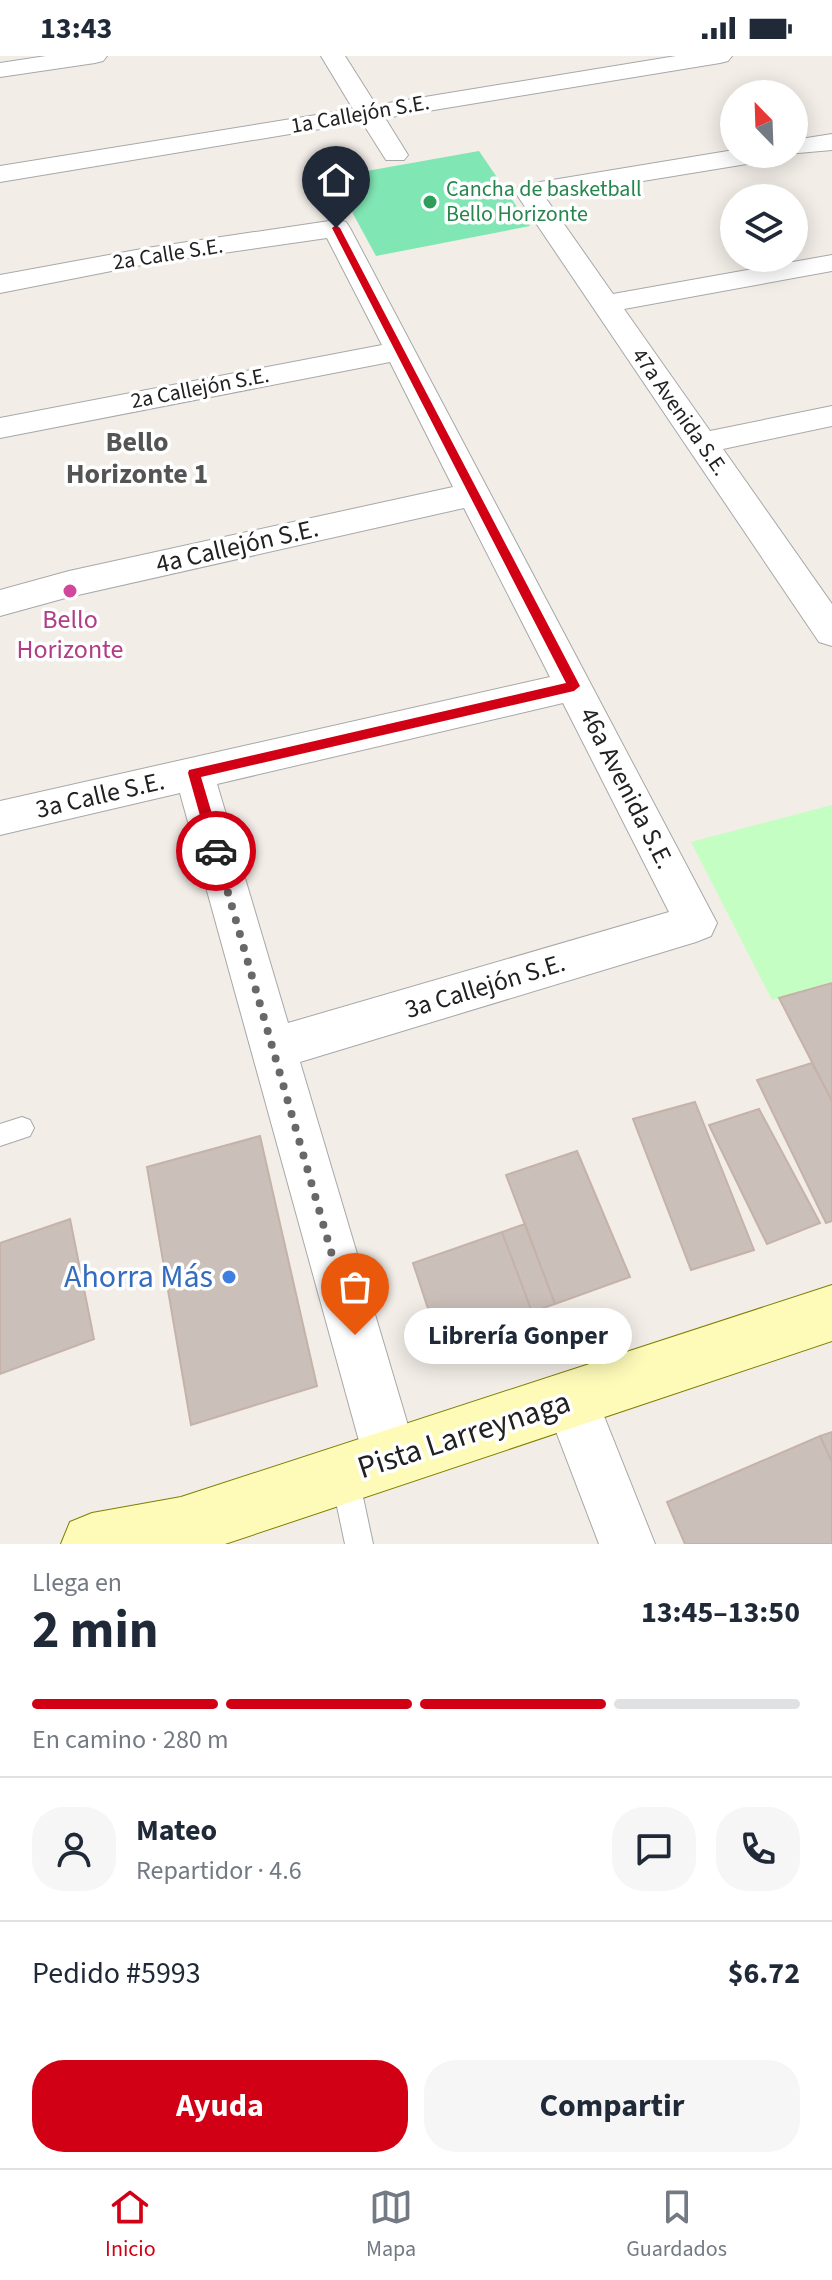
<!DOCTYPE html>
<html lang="es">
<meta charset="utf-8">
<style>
body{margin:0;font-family:"Source Sans 3",sans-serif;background:#f6f6f7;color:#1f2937;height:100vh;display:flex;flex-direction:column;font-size:30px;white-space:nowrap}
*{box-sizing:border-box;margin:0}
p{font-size:26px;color:#747a83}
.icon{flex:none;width:44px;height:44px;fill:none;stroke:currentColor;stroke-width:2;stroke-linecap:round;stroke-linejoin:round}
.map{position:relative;height:1488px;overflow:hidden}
.sheet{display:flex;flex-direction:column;background:#fff;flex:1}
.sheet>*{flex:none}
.needle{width:52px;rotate:337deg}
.fabs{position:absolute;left:720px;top:24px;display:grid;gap:16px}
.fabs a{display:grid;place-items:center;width:88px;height:88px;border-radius:50%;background:#fff;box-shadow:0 4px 20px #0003;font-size:40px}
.pin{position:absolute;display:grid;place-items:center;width:68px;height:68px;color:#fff;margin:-82px -34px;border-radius:50% 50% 50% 0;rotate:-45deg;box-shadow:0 0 8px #0007}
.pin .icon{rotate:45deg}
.courier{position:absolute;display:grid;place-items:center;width:80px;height:80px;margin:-40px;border:6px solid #d20015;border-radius:50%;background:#fff;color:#222;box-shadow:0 2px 10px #0007}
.bubble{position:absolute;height:56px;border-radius:28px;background:#fff;box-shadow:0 4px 20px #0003;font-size:26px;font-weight:700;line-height:56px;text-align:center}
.headline em{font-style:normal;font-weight:700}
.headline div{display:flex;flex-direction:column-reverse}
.headline{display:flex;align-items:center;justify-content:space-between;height:136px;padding:0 32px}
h1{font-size:52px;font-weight:700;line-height:60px}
.bar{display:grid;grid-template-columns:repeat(4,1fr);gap:12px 8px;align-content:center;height:96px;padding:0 32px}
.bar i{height:10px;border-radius:6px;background:#e0e1e3}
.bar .selected{background:#d20015}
.bar p{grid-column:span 4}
.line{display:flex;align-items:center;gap:20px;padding:0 32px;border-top:2px solid #e0e1e3}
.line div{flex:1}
.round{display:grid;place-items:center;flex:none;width:84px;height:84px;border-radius:32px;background:#f6f6f7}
.cta{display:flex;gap:16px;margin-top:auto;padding:16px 32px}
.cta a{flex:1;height:92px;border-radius:32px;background:#d20015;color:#fff;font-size:32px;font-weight:700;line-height:92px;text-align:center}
.cta a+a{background:#f6f6f7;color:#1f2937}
.status{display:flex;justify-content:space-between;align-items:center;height:56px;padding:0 40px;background:#fff;direction:ltr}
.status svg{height:22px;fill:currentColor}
.menu{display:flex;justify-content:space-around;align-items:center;height:112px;border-top:2px solid #e0e1e3;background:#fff;font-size:22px;color:#747a83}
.menu a{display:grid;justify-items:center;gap:4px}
.menu .selected{color:#d20015}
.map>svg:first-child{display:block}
</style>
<div class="status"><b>13:43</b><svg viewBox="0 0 49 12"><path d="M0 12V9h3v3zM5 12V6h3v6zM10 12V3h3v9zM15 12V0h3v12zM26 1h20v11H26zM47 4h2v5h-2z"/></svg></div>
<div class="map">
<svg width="832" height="1488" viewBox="0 0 832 1488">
<rect width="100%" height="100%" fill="#f2ede7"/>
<!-- park -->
<path fill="#c4fec2" d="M832,749V927L772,944L691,786Z"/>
<!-- pitch -->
<path fill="#80e6b4" d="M479,95L530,170L376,200L333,121Z"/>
<!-- building -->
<path fill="#cbbfba" stroke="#c5b2a8" stroke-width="2" d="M832,927V1045L779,942Z
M812,1007L832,1045V1165L826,1167L757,1024Z
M695,1046L754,1194L691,1214L633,1063Z
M759,1053L820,1167L767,1188L709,1069Z
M260,1080L317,1330L191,1369L147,1111Z
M577,1095L630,1221L555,1248L506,1119Z
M70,1163L94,1283L0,1318V1187Z
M525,1168L555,1248L532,1256L502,1176Z
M502,1176L532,1256L440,1289L413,1207Z
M832,1376V1406L820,1380Z
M820,1380L832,1406V1488H685L667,1446Z"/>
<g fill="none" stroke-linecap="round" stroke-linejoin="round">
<!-- lane casing -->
<g stroke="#a8a8a8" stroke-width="2">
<path id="lane" d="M22,1061L30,1064L34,1072L30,1080L0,1090V1068Z
M345,1408L355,1412L359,1422L373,1488H345L331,1422L335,1412Z"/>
</g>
<!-- street casing -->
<g stroke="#a8a8a8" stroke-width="2">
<path id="street" d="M46,0H107L103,5L95,7L0,21V7Z
M321,0H345L376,49L676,0H732L728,5L720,7L385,62L408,99L404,104H386L362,66L0,126V110L353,53Z
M832,78V94L787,98H794V84Z
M734,94V98H772L768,103L759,106L545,141L613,238L832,199V215L624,253L710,375L832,350V370L723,393L832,548V590L819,586L515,136L519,130L528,128Z
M336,164L346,166L350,172L717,867L711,880L696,886L300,1006L418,1403L410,1422L391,1430L372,1422L364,1403L180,737L0,779V745L550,621L464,452L69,541L0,560V534L69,515L453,431L390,306L0,382V362L382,289L327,182L147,208L0,237V219L147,192ZM563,647L669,856L288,967L217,728Z
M571,1317L590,1325L655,1488H599L544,1344L552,1325Z"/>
</g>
<!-- secondary casing -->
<g stroke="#7f8000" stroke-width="2">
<path id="secondary" d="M832,1229V1285L225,1488H61L70,1466L92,1457L181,1441Z"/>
</g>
<!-- lane -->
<use href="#lane" fill="#fff" fill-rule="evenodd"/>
<!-- street -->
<use href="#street" fill="#fff" fill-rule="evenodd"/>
<!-- secondary -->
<use href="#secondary" fill="#fefbb9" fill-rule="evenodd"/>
</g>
<!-- route -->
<path fill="#d20015" d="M336,169L340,172L580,630L574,635L201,721L223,795L216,800L210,795L188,717L189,714L566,627L332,172Z"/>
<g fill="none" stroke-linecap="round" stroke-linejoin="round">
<!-- done -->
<path stroke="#6a6866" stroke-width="8" stroke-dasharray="0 14.4" d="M216,795L355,1279"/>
</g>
<!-- markers -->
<circle fill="#2e9e5b" stroke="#fff" stroke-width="3" cx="430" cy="146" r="8"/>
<circle fill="#d1479c" stroke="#fff" stroke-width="3" cx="70" cy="535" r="8"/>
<circle fill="#3f7fe0" stroke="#fff" stroke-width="3" cx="229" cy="1221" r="8"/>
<g text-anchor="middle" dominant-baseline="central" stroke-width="7" stroke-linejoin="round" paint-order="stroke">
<!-- far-street labels -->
<g font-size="22" fill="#212121" stroke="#fff">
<text transform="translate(360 58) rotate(-10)">1a Callejón S.E.</text>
<text transform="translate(168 198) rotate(-9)">2a Calle S.E.</text>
<text transform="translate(200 332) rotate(-11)">2a Callejón S.E.</text>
<text transform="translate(680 356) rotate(55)">47a Avenida S.E.</text>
</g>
<!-- far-leisure labels -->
<g font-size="22" fill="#27864d" stroke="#fff" text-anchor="start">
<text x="446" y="133">Cancha de basketball<tspan x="446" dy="25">Bello Horizonte</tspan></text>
</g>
<!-- street labels -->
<g font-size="26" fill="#212121" stroke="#fff">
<text transform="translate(237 490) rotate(-13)">4a Callejón S.E.</text>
<text transform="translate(627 732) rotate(63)">46a Avenida S.E.</text>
<text transform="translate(100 739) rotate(-13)">3a Calle S.E.</text>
<text transform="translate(485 930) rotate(-17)">3a Callejón S.E.</text>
</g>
<!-- hotel labels -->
<g font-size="26" fill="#b23c85" stroke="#fff">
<text x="70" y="563">Bello<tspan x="70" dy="30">Horizonte</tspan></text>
</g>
<!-- neighbourhood labels -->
<g font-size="28" font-weight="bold" fill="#545454" stroke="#fff">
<text x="137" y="386">Bello<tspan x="137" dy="32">Horizonte 1</tspan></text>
</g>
<!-- near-shop labels -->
<g font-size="32" fill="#366cbe" stroke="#fff" text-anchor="end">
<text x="213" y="1221">Ahorra Más</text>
</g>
<!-- near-street labels -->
<g font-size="32" fill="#212121" stroke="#fff">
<text transform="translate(464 1379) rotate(-18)">Pista Larreynaga</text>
</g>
</g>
</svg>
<div class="fabs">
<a><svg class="needle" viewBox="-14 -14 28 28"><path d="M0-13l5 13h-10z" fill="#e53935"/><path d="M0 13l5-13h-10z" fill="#747a83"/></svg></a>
<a><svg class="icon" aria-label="layers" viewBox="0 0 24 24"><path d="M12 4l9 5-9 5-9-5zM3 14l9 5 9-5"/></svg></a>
</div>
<div class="pin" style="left:355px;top:1279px;background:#ea580c"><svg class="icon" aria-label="bag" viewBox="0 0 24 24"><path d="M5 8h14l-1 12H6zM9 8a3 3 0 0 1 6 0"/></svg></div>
<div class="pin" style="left:336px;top:172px;background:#1f2937"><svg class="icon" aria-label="home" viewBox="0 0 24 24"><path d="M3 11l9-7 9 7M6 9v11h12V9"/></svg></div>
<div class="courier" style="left:216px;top:795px"><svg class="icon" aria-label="car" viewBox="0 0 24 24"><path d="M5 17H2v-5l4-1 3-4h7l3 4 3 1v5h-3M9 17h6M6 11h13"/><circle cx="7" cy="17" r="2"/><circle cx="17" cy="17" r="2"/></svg></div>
<div class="bubble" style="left:404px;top:1252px;width:228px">Librería Gonper</div>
</div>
<section class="sheet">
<div class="headline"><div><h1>2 min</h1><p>Llega en</p></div><em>13:45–13:50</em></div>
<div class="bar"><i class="selected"></i><i class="selected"></i><i class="selected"></i><i></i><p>En camino · 280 m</p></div>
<div class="line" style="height:144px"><a class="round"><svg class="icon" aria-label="person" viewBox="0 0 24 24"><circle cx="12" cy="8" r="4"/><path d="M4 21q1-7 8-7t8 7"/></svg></a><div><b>Mateo</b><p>Repartidor · 4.6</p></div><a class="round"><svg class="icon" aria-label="chat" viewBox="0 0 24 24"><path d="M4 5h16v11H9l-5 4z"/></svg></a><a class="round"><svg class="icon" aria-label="phone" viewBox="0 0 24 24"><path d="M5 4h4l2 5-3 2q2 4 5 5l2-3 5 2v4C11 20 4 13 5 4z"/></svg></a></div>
<div class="line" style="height:104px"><div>Pedido #5993</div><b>$6.72</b></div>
<div class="cta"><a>Ayuda</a><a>Compartir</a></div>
</section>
<nav class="menu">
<a class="selected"><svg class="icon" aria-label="home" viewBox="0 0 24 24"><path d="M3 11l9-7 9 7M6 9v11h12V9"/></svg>Inicio</a>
<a><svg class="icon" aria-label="map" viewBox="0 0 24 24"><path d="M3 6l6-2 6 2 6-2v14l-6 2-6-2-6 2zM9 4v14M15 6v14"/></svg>Mapa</a>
<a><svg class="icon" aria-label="saved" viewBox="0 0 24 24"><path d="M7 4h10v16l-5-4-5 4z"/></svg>Guardados</a>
</nav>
